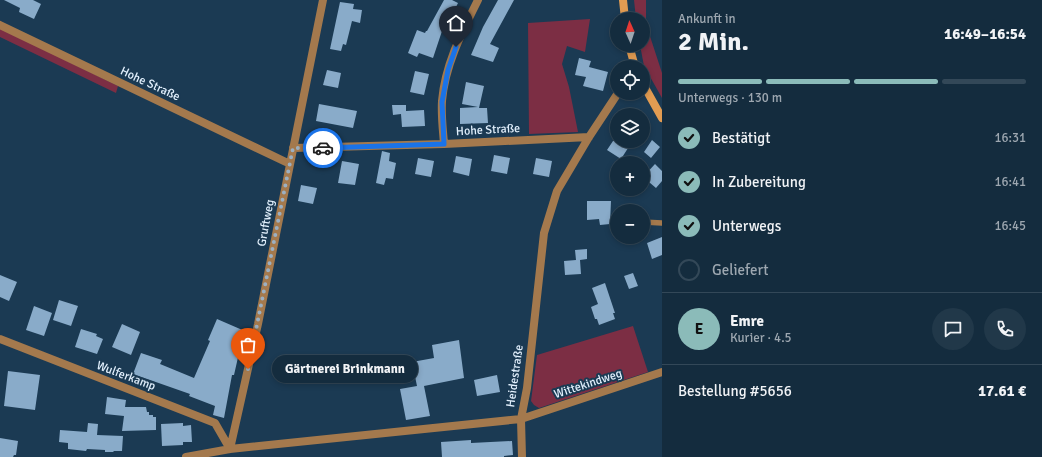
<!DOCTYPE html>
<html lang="de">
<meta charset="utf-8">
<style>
body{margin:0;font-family:Signika,sans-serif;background:#213849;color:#f1f3f6;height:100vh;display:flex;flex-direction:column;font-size:15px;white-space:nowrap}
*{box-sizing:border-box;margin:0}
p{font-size:13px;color:#9da7b0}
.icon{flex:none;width:22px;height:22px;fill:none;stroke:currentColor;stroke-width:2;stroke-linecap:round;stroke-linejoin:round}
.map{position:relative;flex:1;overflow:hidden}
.details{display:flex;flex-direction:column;background:#142c3e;width:380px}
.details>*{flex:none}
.needle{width:26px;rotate:357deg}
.tools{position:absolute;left:610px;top:12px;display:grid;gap:8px}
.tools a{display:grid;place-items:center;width:40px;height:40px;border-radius:50%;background:#142c3e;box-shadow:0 2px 6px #0003,0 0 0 1px #334858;font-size:20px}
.pin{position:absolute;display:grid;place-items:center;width:34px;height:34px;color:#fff;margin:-41px -17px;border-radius:50% 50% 50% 0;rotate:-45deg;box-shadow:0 0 4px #0007}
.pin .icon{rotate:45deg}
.courier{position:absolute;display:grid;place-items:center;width:40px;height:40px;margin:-20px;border:3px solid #1a73e8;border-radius:50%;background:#fff;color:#222;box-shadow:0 1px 5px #0007}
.bubble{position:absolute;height:28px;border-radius:14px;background:#142c3e;box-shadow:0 2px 6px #0003,0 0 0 1px #334858;font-size:13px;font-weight:800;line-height:28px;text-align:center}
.headline em{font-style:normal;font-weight:800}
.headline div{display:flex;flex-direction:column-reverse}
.headline{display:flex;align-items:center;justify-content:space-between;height:68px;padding:0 16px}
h1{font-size:26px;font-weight:800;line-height:30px}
.bar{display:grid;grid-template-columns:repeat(4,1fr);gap:6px 4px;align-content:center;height:48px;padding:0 16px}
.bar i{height:5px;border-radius:3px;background:#334858}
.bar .active{background:#8bbbb9}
.bar p{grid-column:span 4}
.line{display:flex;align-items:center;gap:10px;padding:0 16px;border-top:1px solid #334858}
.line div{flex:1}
.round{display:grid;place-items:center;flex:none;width:42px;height:42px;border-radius:21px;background:#213849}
ol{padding:0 16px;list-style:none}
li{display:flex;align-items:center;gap:12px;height:44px}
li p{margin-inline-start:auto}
li .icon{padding:4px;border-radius:50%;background:#8bbbb9;color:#111;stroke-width:4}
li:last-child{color:#9da7b0}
li i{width:22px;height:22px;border:2px solid #334858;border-radius:50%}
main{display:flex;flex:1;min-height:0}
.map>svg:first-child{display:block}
</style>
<main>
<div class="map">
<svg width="662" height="457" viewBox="0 0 662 457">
<rect width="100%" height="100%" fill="#1b3a53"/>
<!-- green -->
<path fill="#7c2e44" d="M634,0H646V24L662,73V98L644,66L640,45H643V19H636Z
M590,19L585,52L567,46L562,64L569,87L578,132L529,134L528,23Z
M0,28L118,86L116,93L0,37Z
M633,326L648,372L539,408L534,405L531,401L537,355Z"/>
<!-- building -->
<path fill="#89abc9" d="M4,0H33L41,4L34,19L19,12L20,8Z
M444,0H452L458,3L449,21L446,19L433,58L419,53L417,57L408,53L417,30L425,33L426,31H427Z
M498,0H514L490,44L499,48L493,62L471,55L483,27Z
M340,2L354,4L353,9L362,10L360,23L352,21L346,45L343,44L341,51L330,49Z
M579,58L591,61L589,67L608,72L603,91L583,86L586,77L575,75Z
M327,70L341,73L338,88L323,85Z
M415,71L429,74L424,95L410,92Z
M466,82L484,86L479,108H487L488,123L460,124V108L478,107L462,104Z
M319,104L357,111L353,128L316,121Z
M392,105H406V111L424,110L425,126L402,127L401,114L393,115Z
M652,140L660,147L651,158L644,152Z
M613,141H624L630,145L621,159L607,150Z
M382,151L390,153L389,161L396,163L393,179L386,178L384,185L376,183Z
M494,155L510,158L507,174L491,171Z
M456,156L472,159L469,176L453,172Z
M418,158L434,161L431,177L415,174Z
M536,158L552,161L549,177L533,174Z
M342,161L359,164L355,185L338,183Z
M655,164L662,171V181L656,188L643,177Z
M301,185L317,188L313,204L298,201Z
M587,201H611L610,224L600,225L599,219L587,220Z
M662,237V255L652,259L647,243Z
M587,249V259L580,260L581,274L565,275L564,261L576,260L575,250Z
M633,273L638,286L629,289L624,276Z
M0,275L17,282L9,301L0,297Z
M605,283L615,313H613L615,319L599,325L597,319H595L591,307L598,304L592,288Z
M59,300L78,306L71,326L53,320Z
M34,306L52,313L44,336L26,330Z
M217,319L247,332L242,355L239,353L234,375H232L224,418L213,415L215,406L189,396L190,394L133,374L141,353L162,360L160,364L194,378L210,341L208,340Z
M122,324L140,332L131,355L112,347Z
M81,329L97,334L96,336L103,339L97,354L75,347Z
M459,340L464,378L424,386L430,416L406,420L400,389L417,386L412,362L434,358L432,345Z
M8,371L40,375L35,410L4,406Z
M497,375L500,392L477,396L474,380Z
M107,397L126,400L125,407H146L147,412H149V415H153V417H156V430L122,431L124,416L105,414Z
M88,423L98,424L97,435L123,436L122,451H114L113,452H105V450L87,449L86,451L68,449V443L59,442L60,430L87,432Z
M183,423V426L191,425L192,442H183V445L162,446L161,424Z
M0,438L18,441L16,455H14L13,457H0Z
M471,440V443L512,441L513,455L504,456V457H442L441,442Z"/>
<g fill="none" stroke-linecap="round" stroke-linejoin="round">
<!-- lane -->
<path stroke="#a4794d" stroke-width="5.5" d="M643,222L662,223"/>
<!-- street -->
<path stroke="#a4794d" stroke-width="8" d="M0,25L290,164
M444,144C443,130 441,115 442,101C445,65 462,32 478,0
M293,148L444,144L589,137
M0,339L215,423L230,449
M230,449L258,324L323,0
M186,457L230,449L521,419L662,372
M522,457L521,419L527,388L544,233L557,191L589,137L618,93"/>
<!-- secondary -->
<path stroke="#e29c52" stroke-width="8" d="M623,0L625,19
M629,45L635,67
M643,84L662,118"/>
</g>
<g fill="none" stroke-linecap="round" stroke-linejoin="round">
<!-- done -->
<path stroke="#9cb0c2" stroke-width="4" stroke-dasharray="0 7.2" d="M248,369L293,148H323"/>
<!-- route -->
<path stroke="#1a73e8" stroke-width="5" d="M323,148L444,144L442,102L448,70L456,47"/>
</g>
<g text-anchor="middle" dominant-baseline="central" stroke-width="4" stroke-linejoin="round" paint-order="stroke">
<!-- street labels -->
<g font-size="12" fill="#e2f0fd" stroke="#1b3a53">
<text transform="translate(150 84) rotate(25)">Hohe Straße</text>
<text transform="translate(488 130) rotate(-3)">Hohe Straße</text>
<text transform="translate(266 223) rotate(-79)">Gruftweg</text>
<text transform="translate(126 376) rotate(21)">Wulferkamp</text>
<text transform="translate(515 376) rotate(-82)">Heidestraße</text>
<text transform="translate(588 384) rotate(-18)">Wittekindweg</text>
</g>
</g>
</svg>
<div class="tools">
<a><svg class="needle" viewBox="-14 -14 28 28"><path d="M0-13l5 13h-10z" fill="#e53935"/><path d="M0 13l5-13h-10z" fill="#9da7b0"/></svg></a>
<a><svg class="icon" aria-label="locate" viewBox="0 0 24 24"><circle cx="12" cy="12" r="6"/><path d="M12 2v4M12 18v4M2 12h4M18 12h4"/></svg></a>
<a><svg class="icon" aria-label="layers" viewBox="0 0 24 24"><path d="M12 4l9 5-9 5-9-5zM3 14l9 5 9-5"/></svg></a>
<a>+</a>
<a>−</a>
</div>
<div class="pin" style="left:248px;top:369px;background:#ea580c"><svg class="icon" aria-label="bag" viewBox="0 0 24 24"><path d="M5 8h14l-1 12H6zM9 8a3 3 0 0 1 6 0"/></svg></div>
<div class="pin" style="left:456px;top:47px;background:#1f2937"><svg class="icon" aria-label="home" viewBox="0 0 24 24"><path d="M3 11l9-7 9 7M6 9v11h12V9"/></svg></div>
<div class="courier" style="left:323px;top:148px"><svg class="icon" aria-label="car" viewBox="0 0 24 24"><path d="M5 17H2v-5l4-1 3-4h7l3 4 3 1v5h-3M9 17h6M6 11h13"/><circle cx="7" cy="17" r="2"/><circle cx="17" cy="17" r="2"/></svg></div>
<div class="bubble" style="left:272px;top:355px;width:146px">Gärtnerei Brinkmann</div>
</div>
<section class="details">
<div class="headline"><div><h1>2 Min.</h1><p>Ankunft in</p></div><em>16:49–16:54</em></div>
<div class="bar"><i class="active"></i><i class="active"></i><i class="active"></i><i></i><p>Unterwegs · 130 m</p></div>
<ol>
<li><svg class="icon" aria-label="check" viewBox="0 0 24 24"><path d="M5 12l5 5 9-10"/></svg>Bestätigt<p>16:31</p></li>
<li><svg class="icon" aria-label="check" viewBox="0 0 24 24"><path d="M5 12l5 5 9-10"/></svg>In Zubereitung<p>16:41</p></li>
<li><svg class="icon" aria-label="check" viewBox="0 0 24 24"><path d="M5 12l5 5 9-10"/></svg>Unterwegs<p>16:45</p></li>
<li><i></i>Geliefert</li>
</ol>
<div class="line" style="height:72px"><b class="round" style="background:#8bbbb9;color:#111">E</b><div><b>Emre</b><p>Kurier · 4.5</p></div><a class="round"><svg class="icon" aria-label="chat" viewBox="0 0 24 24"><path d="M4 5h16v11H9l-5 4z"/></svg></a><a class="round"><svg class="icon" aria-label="phone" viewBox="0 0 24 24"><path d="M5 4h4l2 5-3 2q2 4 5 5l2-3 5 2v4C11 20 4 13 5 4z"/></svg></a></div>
<div class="line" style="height:52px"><div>Bestellung #5656</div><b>17.61 €</b></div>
</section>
</main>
